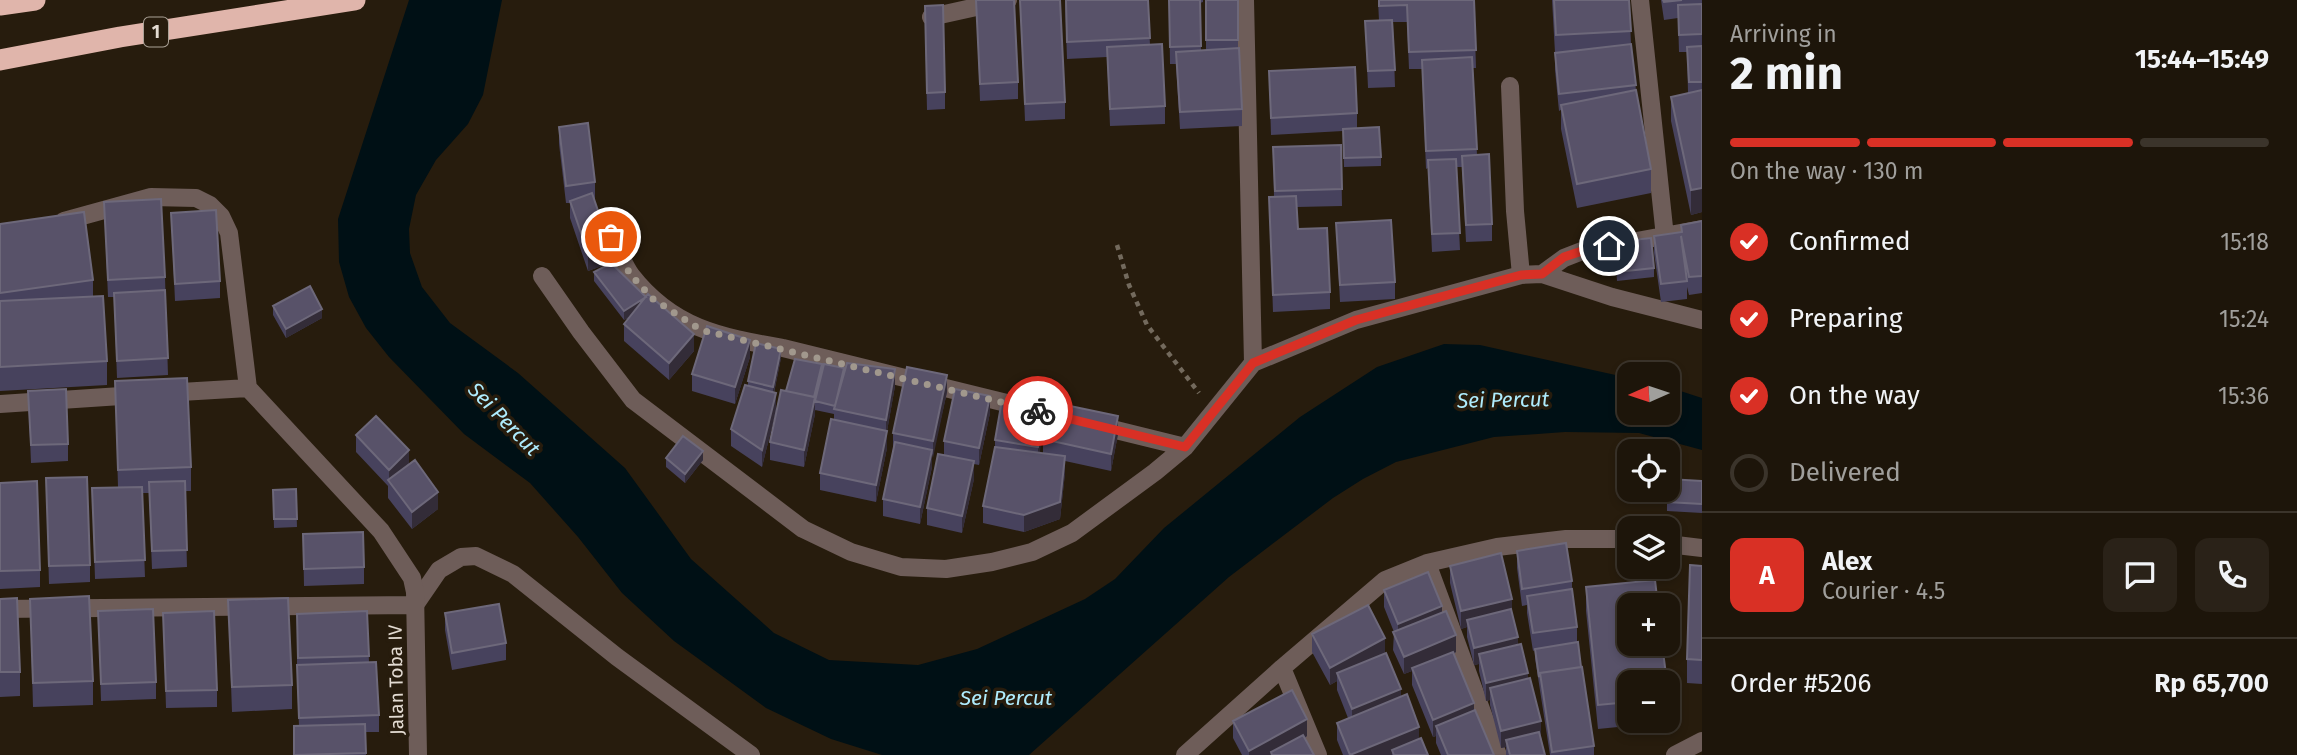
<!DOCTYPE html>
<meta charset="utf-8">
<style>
body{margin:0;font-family:"Fira Sans",sans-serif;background:#2a2218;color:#f1f3f6;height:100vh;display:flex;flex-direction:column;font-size:26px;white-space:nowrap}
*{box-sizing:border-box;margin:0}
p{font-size:23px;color:#a09f9c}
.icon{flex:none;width:38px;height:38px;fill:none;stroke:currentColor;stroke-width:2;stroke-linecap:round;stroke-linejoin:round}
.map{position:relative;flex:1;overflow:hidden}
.side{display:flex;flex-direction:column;background:#1d150a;width:595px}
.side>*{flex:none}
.needle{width:46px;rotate:267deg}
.buttons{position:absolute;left:1617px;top:362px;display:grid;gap:14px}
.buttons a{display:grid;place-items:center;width:63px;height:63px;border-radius:14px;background:#1d150a;box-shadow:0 4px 10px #0003,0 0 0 2px #3b342b;font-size:35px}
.pin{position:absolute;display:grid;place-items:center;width:60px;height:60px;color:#fff;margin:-30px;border:4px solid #fff;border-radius:50%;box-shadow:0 2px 7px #0007}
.courier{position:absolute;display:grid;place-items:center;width:70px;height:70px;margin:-35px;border:5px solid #d93025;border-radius:50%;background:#fff;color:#222;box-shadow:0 2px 9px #0007}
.headline em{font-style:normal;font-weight:700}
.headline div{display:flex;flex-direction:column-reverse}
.headline{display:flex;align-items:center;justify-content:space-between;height:119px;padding:0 28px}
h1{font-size:46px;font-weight:700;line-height:52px}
.bar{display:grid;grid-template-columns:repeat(4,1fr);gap:10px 7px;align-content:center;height:84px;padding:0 28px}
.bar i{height:9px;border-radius:5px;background:#3b342b}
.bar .active{background:#d93025}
.bar p{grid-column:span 4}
.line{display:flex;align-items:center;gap:18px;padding:0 28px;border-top:2px solid #3b342b}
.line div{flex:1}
.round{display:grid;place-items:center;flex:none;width:74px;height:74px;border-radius:14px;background:#2a2218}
ol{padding:0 28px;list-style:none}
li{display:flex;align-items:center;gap:21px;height:77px}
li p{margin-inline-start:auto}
li .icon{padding:7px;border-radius:50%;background:#d93025;color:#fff;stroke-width:4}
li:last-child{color:#a09f9c}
li i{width:38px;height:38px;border:4px solid #3b342b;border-radius:50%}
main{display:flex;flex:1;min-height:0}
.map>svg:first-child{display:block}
</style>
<main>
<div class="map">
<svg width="1702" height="755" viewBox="0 0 1702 755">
<rect width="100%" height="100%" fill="#271c0d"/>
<!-- water -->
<path fill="#001015" d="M409,0H502L483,95L468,124L436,160L416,195L409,229L410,253L422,287L450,323L518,373L625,468L691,559L774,633L829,660L918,665L977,649L1085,599L1115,579L1164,528L1300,417L1377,367L1444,344L1480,345L1629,378V413H1668V387L1702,398V450L1639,433L1565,432L1494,437L1396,462L1363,479L1333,498L1229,577L1029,755H882L831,739L766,708L674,641L622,593L578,537L530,483L464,434L389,357L366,328L349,297L339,262L338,219Z"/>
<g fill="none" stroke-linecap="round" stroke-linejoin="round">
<!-- path -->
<path stroke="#736a5d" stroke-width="4.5" stroke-dasharray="5 5" stroke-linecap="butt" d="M1117,245L1129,285L1147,325L1199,393"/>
<!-- lane -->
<path stroke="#6e5d59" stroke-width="18" d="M415,605L439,570L461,557L476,556L513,574L617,657L751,755"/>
<!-- street -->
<path stroke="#6e5d59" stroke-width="18" d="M1640,0L1665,237
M931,17L1008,0
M1510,86L1515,211L1521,275
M64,221L151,197L196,198L210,205L221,216L229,233L248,388L381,531L412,578L415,592L418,755
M611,237C618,249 623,264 631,275C673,329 721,337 783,348L1185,447
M1542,274L1612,297L1702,320
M542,276L581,332L633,400L803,529L851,552L901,567L946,569L992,562L1032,552L1072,533L1155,472L1185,447L1253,363L1245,0
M1253,363L1356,320L1521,275L1542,274L1564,258L1582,251L1702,229
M164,393L248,388
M0,404L136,395
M1668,544L1702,548
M1427,563L1498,755
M0,609L415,605
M1282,668L1318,755
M1185,755L1282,668L1385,580L1427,563L1497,547L1566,539H1629
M1675,755L1702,741"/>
<!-- highway -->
<path stroke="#e0b5ab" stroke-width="21" d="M0,5L35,0
M0,60L120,37L355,0"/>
</g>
<!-- wall -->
<path fill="#47425d" d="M976,0L1018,82V99L980,101Z
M1020,0L1065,102V119L1025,121Z
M1065,0H1148L1150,45L1165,106V124L1110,126L1107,57L1067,59Z
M1169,0H1203V2L1200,3L1201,50H1206V0H1238V48L1242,109V126L1180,129L1176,64H1170Z
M1378,0H1474L1476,68H1473L1477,155L1492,224V241L1466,242L1462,167H1456L1460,250L1432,252L1428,168L1426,169L1422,69H1409L1407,22H1393L1395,87L1368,88L1365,21H1379Z
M1552,0H1629L1631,44L1636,90L1651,169V193L1577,208L1561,129V110L1559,111L1555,70V53Z
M1661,0H1702V212L1691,215L1671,121V97L1688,93L1687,52H1679L1678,18L1664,20Z
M925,23L945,92V109L927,110Z
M1269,71L1357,113V128L1381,157V166L1344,167L1343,131L1271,135Z
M559,127L595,182V199H594L610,263L588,271L570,218V203H566L559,144Z
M1341,145L1342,206L1297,207L1298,229L1330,292V309L1273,312L1269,197H1274L1273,147Z
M104,202L165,277L168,375L117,378L114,297H108Z
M171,213L220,281V298L175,301Z
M1702,221V293L1689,295L1687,287V299L1661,302L1654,253V236L1681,233V225Z
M1336,223L1395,282V299L1340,302Z
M0,224L93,280V297L107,361V385L0,391Z
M1614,242L1654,268V277L1617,281Z
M594,272L694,351L669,380L624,341V324L630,317L624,320L594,281Z
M273,306L322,318L286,338L273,315Z
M750,357L735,404L692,391V374Z
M781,358L774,393L776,410L762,467L731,446V429L748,386V381Z
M844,373L895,386L887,431V448L876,502L820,490V473L834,419V414L815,410V401Z
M115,381L191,467V491H185L187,567L152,569L149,493H142L145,577L95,579L92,488L118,487Z
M28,391L68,444V461L31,463Z
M947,392L932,458V467L920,524L883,516V499L893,449V433Z
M815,402V414L804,467L770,460V442Z
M990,413L979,465L974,464V479L962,533L927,525V508L944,455V441Z
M1044,425L1039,453H1043V439L1118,434L1111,471L1065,461V473L1060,519L1024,532L983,523V506L995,447V440Z
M356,435L409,465L438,509L412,529L388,498V486L356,452Z
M666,458L703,460L685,483L666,467Z
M46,478L90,565V582L49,584Z
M1702,481V513L1667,511V502Z
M0,483L40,570V587L0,589Z
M296,489L297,527L274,528L273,490Z
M303,534L364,567V584L304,586Z
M1517,551L1572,581V590L1577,627V642L1594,746V755H1550L1535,658V650L1533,651L1527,613V605L1522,606L1517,568Z
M1450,566L1512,612L1518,644L1528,678L1545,755H1506V747L1501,748L1490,705V700L1486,701L1479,671V664L1474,665L1467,637V627L1461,629L1450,583Z
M1702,566V684L1687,683V659Z
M1586,587L1629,682V721H1668V693V722L1598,729L1586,611Z
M1384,590L1442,612L1456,652L1454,654L1474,711L1494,755H1441L1436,743V736L1433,737L1412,685V671L1404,674L1393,650L1394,632L1384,607Z
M0,599L20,672V696L0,697Z
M30,599L93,681V705L33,707Z
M228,600L292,685V709L232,712Z
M98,611L156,682V699L101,701Z
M367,611L369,662L379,715V732H365L366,755H294V726H299L297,682V614Z
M163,613L217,690V707L166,708Z
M445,613L506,643V660L452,670L445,630Z
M1312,634L1385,654L1401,696L1419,739L1428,755H1343L1337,740V723L1348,718L1337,690V681L1330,685L1312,652Z
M1233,721L1307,736L1305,738L1314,755H1242L1233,738Z"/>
<!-- shaded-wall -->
<path fill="#332c38" d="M1702,188V212L1691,215V190Z
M610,246V263L588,271V253Z
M646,297V306L624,320V311Z
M322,309V318L286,338V329Z
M694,334V351L669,380V363Z
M750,340V357L735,404V387Z
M781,349V358L773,396V387Z
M822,364V372L815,402V414L804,467V450L814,397Z
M895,369V386L886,437V420Z
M947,375V392L933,458V441Z
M776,393V410L762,467V450Z
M990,396V413L979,465V448Z
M1044,407V425L1038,464V447Z
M1118,416V434L1111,471V454Z
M887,431V448L876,502V485Z
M409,450V467L389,481V470Z
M932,450V467L920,524V507Z
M703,451V460L685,483V474Z
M1065,456V473L1060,519L1024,532V515Z
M974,461V479L962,533V516Z
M438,492V509L412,529V512Z
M1512,599V616L1467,620V627L1461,629V611Z
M1442,606V623L1398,641V624Z
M1456,635V652L1413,670L1412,668V671L1404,674V657Z
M1518,637V654H1479V664L1474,665V648Z
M1385,638V655L1337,673V681L1330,685V668Z
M1528,673V690L1490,688V700L1486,701V683Z
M1401,689V706L1352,726V709Z
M1474,703V720L1436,726V736L1433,737V720Z
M1307,719V736L1273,755L1271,752V755H1249V751Z
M1541,721V739L1506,740V747L1501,748V731Z
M1419,727V744L1392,750V755H1350Z"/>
<!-- building -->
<path fill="#585269" stroke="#6d687a" stroke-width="2" d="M976,0H1014L1018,82L980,84Z
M1020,0H1060L1065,102L1025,104Z
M1066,0H1148L1150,38L1067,42Z
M1169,0H1200L1201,46L1170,47Z
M1206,0H1238V40H1206Z
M1379,0H1474L1476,50L1409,52L1407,5L1379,6Z
M1554,0H1629L1631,31L1556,35Z
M1663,0H1682L1664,2Z
M1702,4V34L1679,35L1678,5Z
M943,5L945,92L927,93L925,6Z
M1392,20L1395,70L1368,71L1365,21Z
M1162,44L1165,106L1110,109L1107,47Z
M1631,44L1636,85L1559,94L1555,53Z
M1702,46V82H1689L1687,47Z
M1239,48L1242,109L1180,112L1176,52Z
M1472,57L1477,149L1426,151L1422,60Z
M1355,67L1357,113L1271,118L1269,71Z
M1636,90L1651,169L1577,184L1561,105Z
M1702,90V188L1691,190L1671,97Z
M588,123L595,182L566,186L559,127Z
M1379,127L1381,157L1344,158L1343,129Z
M1341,145L1342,189L1275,191L1273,147Z
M1489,154L1492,224L1466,225L1462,156Z
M1456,159L1460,233L1432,234L1428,160Z
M592,193L610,246L588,253L570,201Z
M1296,196L1298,229L1327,228L1330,292L1273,295L1269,197Z
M161,199L165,277L108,280L104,202Z
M216,210L220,281L175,284L171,213Z
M84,212L93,280L0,293V224Z
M1391,220L1395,282L1340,285L1336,223Z
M1702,221V276L1689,277L1681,236L1687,281L1661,284L1654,236L1682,232L1681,225Z
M1651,238L1654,268L1617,272L1614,242Z
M611,263L646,297L624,311L594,272Z
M310,286L322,309L286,329L273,306Z
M165,290L168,358L117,361L114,293Z
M648,294L694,334L669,363L624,324Z
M103,296L107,361L0,367V301Z
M707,326L750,340L735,387L692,374Z
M756,343L781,349L773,387L748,381Z
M795,359L822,364L814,397L786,391Z
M847,363L895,369L886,420L834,409Z
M824,364L844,368L835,406L815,401Z
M907,367L947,375L933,441L893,433Z
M187,378L191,467L118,470L115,381Z
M745,385L776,393L762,450L731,429Z
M66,389L68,444L31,445L28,391Z
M955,389L990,396L979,448L944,441Z
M781,390L815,397L804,450L770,442Z
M1002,400L1044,407L1038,447L995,440Z
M1051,402L1118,416L1111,454L1043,439Z
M376,416L409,450L389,470L356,435Z
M831,419L887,431L876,485L820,473Z
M683,436L703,451L685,474L666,458Z
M895,442L932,450L920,507L883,499Z
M995,447L1065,456L1060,502L1024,515L983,506Z
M938,454L974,461L962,516L927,508Z
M415,460L438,492L412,512L388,480Z
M87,477L90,565L49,566L46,478Z
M1668,479L1702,481V504L1667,502Z
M37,481L40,570L0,571V483Z
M185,481L187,550L152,551L149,482Z
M142,487L145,560L95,562L92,488Z
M296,489L297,519H274L273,490Z
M363,532L364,567L304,569L303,534Z
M1566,543L1572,581L1522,589L1517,551Z
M1501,553L1512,599L1461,611L1450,566Z
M1690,565L1702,566V660L1687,659Z
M1428,572L1442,606L1398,624L1384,590Z
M1655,580L1658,606H1629V644H1662L1667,682H1629V702L1598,705L1586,587Z
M1572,589L1577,627L1533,633L1527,596Z
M89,596L93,681L33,683L30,599Z
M17,598L20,672H0V599Z
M288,598L292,685L232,687L228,600Z
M499,604L506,643L452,653L445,613Z
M1368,605L1385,638L1330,668L1312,634Z
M153,609L156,682L101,684L98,611Z
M1511,609L1518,637L1474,648L1467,620Z
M214,611L217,690L166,691L163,613Z
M367,611L369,656L298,658L297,614Z
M1446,611L1456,635L1404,657L1393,632Z
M1578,642L1581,667L1540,673L1539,677L1535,649Z
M1521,644L1528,673L1486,683L1479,654Z
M1453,652L1474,703L1433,720L1412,668Z
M1386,653L1401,689L1352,709L1337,673Z
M376,662L379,715L299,718L297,665Z
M1582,667L1594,746L1552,752L1540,673Z
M1530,678L1541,721L1501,731L1490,688Z
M1292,690L1307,719L1249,751L1233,721Z
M1407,694L1419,727L1350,755L1337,723Z
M1475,710L1494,755H1448L1436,726Z
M365,724L366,753L294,755V726Z
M1539,732L1545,755H1510L1506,740Z
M1303,735L1314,755H1272L1271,752Z
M1421,738L1428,755H1394L1392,750Z"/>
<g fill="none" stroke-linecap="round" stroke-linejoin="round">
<!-- done -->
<path stroke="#a1988d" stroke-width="7" stroke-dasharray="0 12.6" d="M611,237L630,274L653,299L701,330L1038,411"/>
<!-- route -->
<path stroke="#d93025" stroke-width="9" d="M1038,411L1185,447L1253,363L1356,320L1521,275L1542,274L1564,257L1582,251L1609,246"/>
</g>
<g text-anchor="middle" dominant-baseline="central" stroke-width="7" stroke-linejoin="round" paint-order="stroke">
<!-- shield labels -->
<rect fill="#271c0d" stroke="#aba297" stroke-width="2" x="144" y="17.5" width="24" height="29" rx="5"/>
<g font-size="18" font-weight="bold" fill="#e3dbd2">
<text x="156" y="32">1</text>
</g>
<!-- street labels -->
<g font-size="19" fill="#e3dbd2" stroke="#271c0d">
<text transform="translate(396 680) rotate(-91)">Jalan Toba IV</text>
</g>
<!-- water labels -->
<g font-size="21" font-style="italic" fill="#afecfd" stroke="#271c0d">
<text transform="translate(1503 400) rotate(-1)">Sei Percut</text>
<text transform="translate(504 419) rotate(46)">Sei Percut</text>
<text x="1006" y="698">Sei Percut</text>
</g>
</g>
</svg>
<div class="buttons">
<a><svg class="needle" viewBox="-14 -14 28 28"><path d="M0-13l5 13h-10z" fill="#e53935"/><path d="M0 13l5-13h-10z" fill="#a09f9c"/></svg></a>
<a><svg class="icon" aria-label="locate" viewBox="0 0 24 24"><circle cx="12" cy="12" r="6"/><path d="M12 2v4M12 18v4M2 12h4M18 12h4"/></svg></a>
<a><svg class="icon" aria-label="layers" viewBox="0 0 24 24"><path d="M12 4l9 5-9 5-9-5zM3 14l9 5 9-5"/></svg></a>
<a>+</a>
<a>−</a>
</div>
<div class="pin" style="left:611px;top:237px;background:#ea580c"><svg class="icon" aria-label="bag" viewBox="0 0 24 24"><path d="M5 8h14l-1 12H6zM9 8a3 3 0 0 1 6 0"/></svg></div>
<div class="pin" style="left:1609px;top:246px;background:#1f2937"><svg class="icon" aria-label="home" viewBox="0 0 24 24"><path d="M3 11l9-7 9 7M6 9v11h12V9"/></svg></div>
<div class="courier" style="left:1038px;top:411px"><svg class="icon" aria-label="bike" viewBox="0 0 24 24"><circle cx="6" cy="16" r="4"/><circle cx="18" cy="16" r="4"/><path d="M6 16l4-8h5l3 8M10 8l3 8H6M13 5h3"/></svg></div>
</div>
<section class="side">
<div class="headline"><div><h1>2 min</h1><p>Arriving in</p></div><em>15:44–15:49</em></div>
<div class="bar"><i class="active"></i><i class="active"></i><i class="active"></i><i></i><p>On the way · 130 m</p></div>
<ol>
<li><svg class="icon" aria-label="check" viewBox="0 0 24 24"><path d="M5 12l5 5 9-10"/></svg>Confirmed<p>15:18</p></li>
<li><svg class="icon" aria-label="check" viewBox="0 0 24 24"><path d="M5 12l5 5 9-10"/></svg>Preparing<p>15:24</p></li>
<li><svg class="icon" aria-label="check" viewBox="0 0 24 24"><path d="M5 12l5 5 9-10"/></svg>On the way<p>15:36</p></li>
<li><i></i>Delivered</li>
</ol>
<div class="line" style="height:126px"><b class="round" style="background:#d93025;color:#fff">A</b><div><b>Alex</b><p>Courier · 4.5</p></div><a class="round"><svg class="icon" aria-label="chat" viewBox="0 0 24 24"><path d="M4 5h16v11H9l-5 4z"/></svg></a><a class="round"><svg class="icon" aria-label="phone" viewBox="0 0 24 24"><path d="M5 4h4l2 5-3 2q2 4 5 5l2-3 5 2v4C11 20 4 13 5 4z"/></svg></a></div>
<div class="line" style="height:91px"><div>Order #5206</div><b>Rp 65,700</b></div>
</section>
</main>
